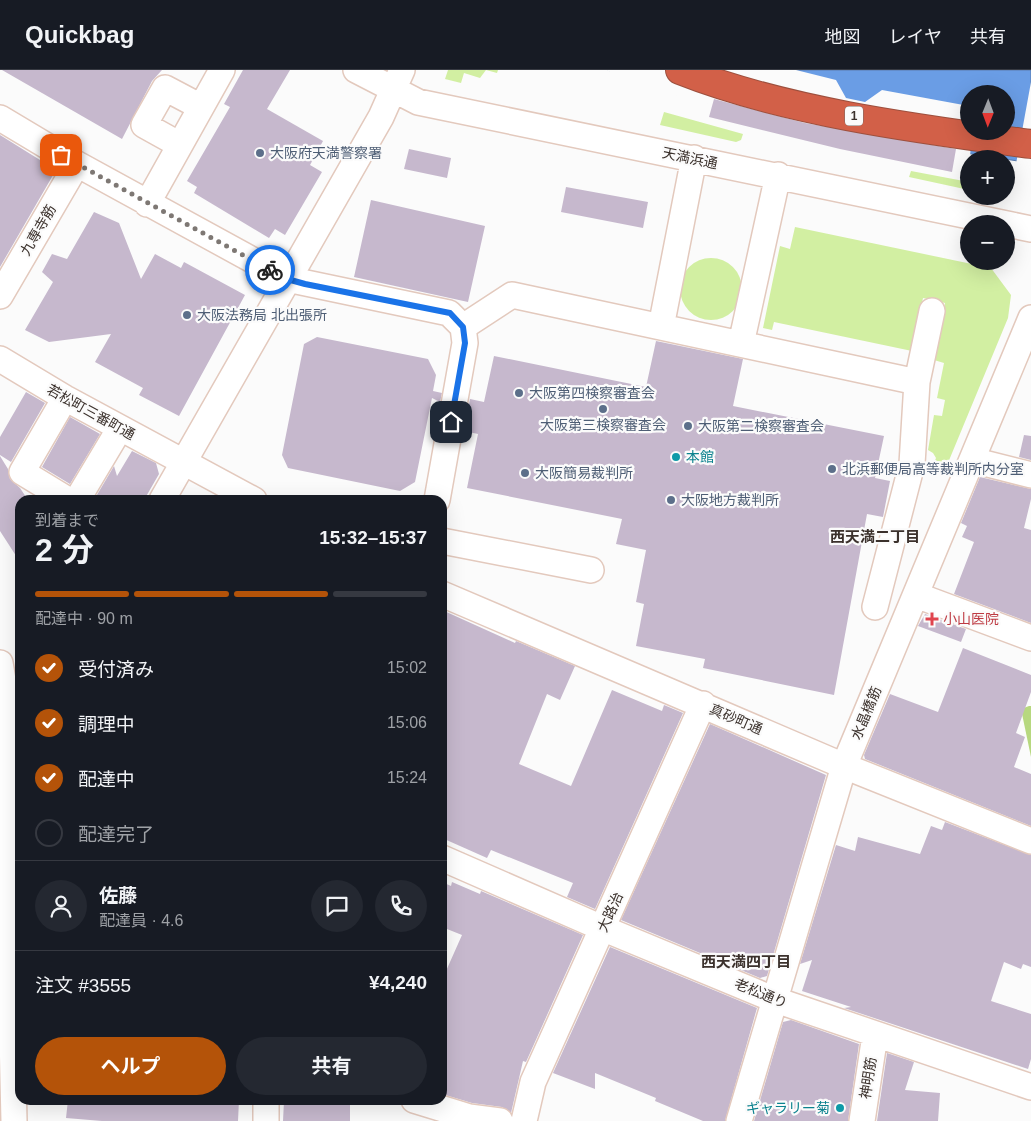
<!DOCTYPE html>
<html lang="ja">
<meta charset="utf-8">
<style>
body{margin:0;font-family:Arial,"Noto Sans JP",sans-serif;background:#242831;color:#f1f3f6;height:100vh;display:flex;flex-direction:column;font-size:19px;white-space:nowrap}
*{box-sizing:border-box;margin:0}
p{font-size:16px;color:#9ea1a6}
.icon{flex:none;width:28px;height:28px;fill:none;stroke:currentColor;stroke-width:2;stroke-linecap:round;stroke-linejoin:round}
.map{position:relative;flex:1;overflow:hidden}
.details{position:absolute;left:15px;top:425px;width:432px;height:610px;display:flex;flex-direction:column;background:#171b24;border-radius:15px;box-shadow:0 5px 20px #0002}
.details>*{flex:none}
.needle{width:32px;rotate:181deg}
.controls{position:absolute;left:960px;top:15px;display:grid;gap:10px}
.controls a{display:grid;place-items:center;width:55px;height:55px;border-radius:50%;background:#171b24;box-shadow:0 5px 20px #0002;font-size:25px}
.pin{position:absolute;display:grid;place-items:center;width:42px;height:42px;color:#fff;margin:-21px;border-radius:10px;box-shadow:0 2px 8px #0006}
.courier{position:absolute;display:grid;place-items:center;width:50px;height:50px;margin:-25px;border:4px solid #1a73e8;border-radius:50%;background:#fff;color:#222;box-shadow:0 1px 6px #0007}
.head em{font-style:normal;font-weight:700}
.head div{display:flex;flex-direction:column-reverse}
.head{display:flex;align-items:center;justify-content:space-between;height:85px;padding:0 20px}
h1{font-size:32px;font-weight:700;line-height:38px}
.bar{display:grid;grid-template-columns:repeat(4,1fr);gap:8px 5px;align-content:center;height:60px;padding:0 20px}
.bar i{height:6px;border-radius:4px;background:#363941}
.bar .current{background:#b45309}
.bar p{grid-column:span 4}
.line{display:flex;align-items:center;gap:12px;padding:0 20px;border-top:1px solid #363941}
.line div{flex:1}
.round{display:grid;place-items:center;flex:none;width:52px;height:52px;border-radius:26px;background:#242831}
ol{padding:0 20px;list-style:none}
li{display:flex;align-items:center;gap:15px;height:55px}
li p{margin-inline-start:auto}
li .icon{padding:5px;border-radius:50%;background:#b45309;color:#fff;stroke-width:4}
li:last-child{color:#9ea1a6}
li i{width:28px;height:28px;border:2px solid #363941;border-radius:50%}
.button{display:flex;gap:10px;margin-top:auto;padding:10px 20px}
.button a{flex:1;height:58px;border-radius:30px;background:#b45309;color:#fff;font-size:20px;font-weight:700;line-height:58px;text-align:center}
.button a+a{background:#242831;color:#f1f3f6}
header{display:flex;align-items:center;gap:30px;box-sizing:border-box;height:70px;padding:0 25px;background:#171b24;border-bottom:1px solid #363941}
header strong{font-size:24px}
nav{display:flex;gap:28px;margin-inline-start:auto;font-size:18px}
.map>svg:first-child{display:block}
</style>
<header>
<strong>Quickbag</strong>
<nav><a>地図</a><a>レイヤ</a><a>共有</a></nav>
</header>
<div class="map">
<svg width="1031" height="1051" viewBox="0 0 1031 1051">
<rect width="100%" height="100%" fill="#fbfbfb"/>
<!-- green -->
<path fill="#d2efa2" d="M448,0H498L497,3L486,0L480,8L464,3L461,13L445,9Z
M664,42L743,64L741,70L736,72L660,55Z
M911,101L969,112V120L909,107Z
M795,157L991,198L1011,225L1008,248L945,400L932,398L936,388L933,383L928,380L934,345L942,346L945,330L937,328L944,293L934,290L945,233L923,228L912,281L774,252L772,260L763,258L780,176L790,179Z
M680 219a31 31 0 1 1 62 0a31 31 0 1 1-62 0Z"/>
<!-- forest -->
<path fill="#b7d87f" d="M1029,636H1031V687L1021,639Z"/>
<!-- water -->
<path fill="#6a9de5" stroke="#5c7dae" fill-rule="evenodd" d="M607,0H1031V93L840,64ZM969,24H1006V61H969Z"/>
<!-- pier -->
<path fill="#fbfbfb" d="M605,0H796L836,10L846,28L865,32L882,20L969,36V61H972L970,87L840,66L661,22Z
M1031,12V96L1016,94Z"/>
<!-- building -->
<path fill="#c6b8cd" d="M2,0H162L152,11L122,69Z
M243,0H290L267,39L323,71L310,95L322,102L285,165L275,159L269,168L194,123L197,117L187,111L230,37L224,34Z
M714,29L805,53L956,79L952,102L840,79L709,47Z
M0,65L56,100L0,197Z
M409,79L451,88L447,108L404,99Z
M566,117L648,132L643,158L561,142Z
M371,130L485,156L468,232L354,207Z
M94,142L119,153L141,209L155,184L181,198L184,192L245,225L179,346L139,325L143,318L95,292L111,264L49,272L25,260L53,212L42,202L52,184L67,189Z
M317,267L428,289L436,305L433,321L442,323L440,332L432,328L415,412L400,421L288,398L282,385L304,274Z
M656,271L743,289L733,336L884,366L875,408L890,411L883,447L867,444L834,625L703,598L705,589L636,576L644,534L636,532L646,480L616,474L622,449L467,418L478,364L464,361L470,329L484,332L494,286L646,317Z
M26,322L45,333L11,392L0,385V367Z
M70,347L100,364L70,414L42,397Z
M1024,365L1031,366V390L1019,387Z
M132,381L156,393L159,404L144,430H94L114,396L117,406Z
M0,386L8,399L10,409L20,418L28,430H20V492L0,461Z
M980,407L1031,419V429L1024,458L1031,460V553L954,524L974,472L962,467L967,456L961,453Z
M442,540L515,573L516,571L575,596L560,630L547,624L519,694L571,716L612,620L662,641L664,635L683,643L595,839L567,827L573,813L491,780L487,788L442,768Z
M925,544L966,559L961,572L918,556Z
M963,578L1031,605V622L1016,663L1025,667L1014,697L1031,704V756L865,689L864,685L890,624L938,642Z
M710,654L826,705L767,906L760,908L621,850Z
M945,752L1031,785V897L1023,894L1021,899L1004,892L991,931L1031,944V989L1028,999L844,938L851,937L802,921L812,890L800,894L836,775L855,781L858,767L920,784L931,756L942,760Z
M442,812L451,816L452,812L480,824L481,821L583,865L526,992L523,991L511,1043L502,1037L472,1033L442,1024V910L462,865L442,857Z
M610,877L757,938L725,1051H703L655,1031L656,1028L595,1003V1019L553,1003Z
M791,950L859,974L848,1051H754L783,952Z
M887,983L914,992L905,1020L940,1023L938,1051H877Z
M68,1030H239L238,1051H102L66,1048Z
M284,1031H350V1051H283Z"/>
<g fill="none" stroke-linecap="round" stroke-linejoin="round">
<!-- minor casing -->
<g stroke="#e3c9bd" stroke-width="28">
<path id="minor" d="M356,0L418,32L1031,159
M0,48L77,94L287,209L449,243L463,257L465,273L437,430
M180,75L144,55L165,18L201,37
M147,134L222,0
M0,226L77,94
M463,257L512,225L917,312L912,394L875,537
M661,257L694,88
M741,274L778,105
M0,289L65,328L254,430
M917,312L932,241
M65,328L22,402L68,430
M972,390L1031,405
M77,430L120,358
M162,430L381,47L402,0
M442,471L591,500
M442,524L844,696L1031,771
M916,525L1031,568
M0,593L4,616L14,1051
M442,788L602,858L773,929L1031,1017
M266,1030V1051
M414,1030L469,1047L500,1051
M524,1051L533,1012L703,634
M739,1051L844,696L1031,248
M862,1051L875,965"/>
</g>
<!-- highway casing -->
<g stroke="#9d503e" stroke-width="30">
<path id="highway" d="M680,0C786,42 919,59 1031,74"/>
</g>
<!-- minor -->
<use href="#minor" stroke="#fff" stroke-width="25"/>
<!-- highway -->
<use href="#highway" stroke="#d26048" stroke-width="28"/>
</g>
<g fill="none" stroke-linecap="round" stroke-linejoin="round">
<!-- done -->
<path stroke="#7e7874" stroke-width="5" stroke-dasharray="0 9" d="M61,85L270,200"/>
<!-- route -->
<path stroke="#1a73e8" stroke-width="6" d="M270,200L287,209L305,214L450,243L463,257L465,273L451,352"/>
</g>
<!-- markers -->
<g fill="#5c6f8a" stroke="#fbfbfb" stroke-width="2">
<circle cx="260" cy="83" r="5"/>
<circle cx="187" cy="245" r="5"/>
<circle cx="519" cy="323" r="5"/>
<circle cx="603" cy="339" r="5"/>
<circle cx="688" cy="356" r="5"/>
<circle cx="832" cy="399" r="5"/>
<circle cx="525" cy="403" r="5"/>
<circle cx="671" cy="430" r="5"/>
</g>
<g fill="#0f9aa8" stroke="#fbfbfb" stroke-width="2">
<circle cx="676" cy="387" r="5"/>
<circle cx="840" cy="1038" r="5"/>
</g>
<path fill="#e0444e" stroke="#fbfbfb" stroke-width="2" d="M929.5 541.5h5v5h5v5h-5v5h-5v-5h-5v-5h5z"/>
<g text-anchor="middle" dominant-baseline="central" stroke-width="4.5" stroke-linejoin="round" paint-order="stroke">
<!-- shield labels -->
<rect fill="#fbfbfb" stroke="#756e6a" stroke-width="1" x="845" y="36.5" width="18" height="19" rx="4"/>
<g font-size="12" font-weight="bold" fill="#3b312c">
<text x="854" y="46">1</text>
</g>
<!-- service labels -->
<g font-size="14" fill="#4e5e75" stroke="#fbfbfb" text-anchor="start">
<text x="270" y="83">大阪府天満警察署</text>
<text x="197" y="245">大阪法務局 北出張所</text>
<text x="529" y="323">大阪第四検察審査会</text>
<text x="603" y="355" text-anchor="middle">大阪第三検察審査会</text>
<text x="698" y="356">大阪第二検察審査会</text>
<text x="842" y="399">北浜郵便局高等裁判所内分室</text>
<text x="535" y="403">大阪簡易裁判所</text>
<text x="681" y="430">大阪地方裁判所</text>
</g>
<!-- street labels -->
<g font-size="14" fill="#3b312c" stroke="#fbfbfb">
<text transform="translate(690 88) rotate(12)">天満浜通</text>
<text transform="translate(38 160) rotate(-60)">九専寺筋</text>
<text transform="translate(91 342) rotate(29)">若松町三番町通</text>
<text transform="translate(866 643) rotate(-67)">水晶橋筋</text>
<text transform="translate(736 649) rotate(23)">真砂町通</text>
<text transform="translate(610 842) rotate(-66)">大路治</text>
<text transform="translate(761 923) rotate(22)">老松通り</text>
<text transform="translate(868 1008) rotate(-81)">神明筋</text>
</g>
<!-- culture labels -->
<g font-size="14" fill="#0d838f" stroke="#fbfbfb" text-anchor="start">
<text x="686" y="387">本館</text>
<text x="830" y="1038" text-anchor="end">ギャラリー菊</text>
</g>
<!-- health labels -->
<g font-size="14" fill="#be3a42" stroke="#fbfbfb" text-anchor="start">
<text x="943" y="549">小山医院</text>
</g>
<!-- neighbourhood labels -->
<g font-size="15" font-weight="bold" fill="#3b312c" stroke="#fbfbfb">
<text x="875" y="466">西天満二丁目</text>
<text x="746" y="891">西天満四丁目</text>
</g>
</g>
</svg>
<div class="controls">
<a><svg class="needle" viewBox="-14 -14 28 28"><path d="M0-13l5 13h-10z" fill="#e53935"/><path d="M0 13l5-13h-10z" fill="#9ea1a6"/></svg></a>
<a>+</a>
<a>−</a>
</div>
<div class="pin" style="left:61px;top:85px;background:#ea580c"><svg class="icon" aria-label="bag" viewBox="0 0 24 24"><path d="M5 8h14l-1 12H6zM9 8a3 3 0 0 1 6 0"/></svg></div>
<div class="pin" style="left:451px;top:352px;background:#1f2937"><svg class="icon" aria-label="home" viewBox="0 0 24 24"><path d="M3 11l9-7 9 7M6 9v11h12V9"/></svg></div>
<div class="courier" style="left:270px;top:200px"><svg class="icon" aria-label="bike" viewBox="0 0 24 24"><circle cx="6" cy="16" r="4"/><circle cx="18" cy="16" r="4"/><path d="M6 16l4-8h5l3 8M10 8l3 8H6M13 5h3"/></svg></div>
<section class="details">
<div class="head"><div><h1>2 分</h1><p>到着まで</p></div><em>15:32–15:37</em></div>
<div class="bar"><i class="current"></i><i class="current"></i><i class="current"></i><i></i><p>配達中 · 90 m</p></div>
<ol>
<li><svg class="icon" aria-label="check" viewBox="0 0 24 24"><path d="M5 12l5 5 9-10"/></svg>受付済み<p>15:02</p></li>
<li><svg class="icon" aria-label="check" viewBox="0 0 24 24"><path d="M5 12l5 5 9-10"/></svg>調理中<p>15:06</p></li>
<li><svg class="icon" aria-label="check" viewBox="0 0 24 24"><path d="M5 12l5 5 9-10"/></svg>配達中<p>15:24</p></li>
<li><i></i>配達完了</li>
</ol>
<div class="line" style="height:90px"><a class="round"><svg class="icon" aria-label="person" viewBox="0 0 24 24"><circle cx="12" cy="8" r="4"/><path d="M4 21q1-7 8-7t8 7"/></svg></a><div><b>佐藤</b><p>配達員 · 4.6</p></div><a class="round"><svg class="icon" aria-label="chat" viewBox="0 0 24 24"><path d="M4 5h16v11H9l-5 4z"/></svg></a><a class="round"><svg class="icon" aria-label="phone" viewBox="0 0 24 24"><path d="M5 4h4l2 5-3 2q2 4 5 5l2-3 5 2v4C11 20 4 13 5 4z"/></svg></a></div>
<div class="line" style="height:65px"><div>注文 #3555</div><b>¥4,240</b></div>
<div class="button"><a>ヘルプ</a><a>共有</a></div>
</section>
</div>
